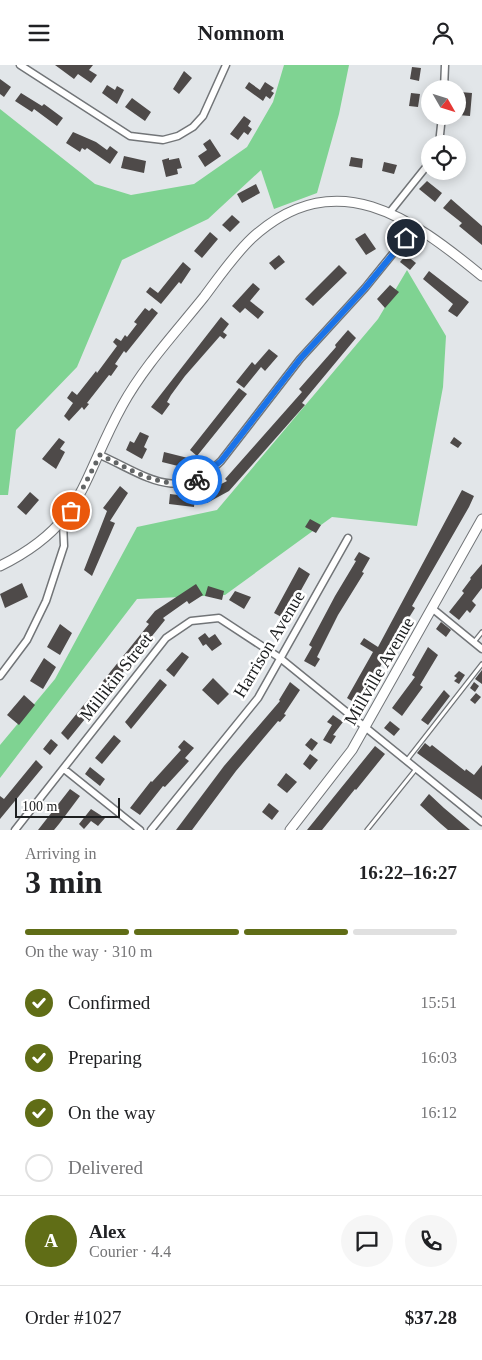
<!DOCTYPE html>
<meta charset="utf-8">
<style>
body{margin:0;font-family:Georgia,serif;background:#f6f6f6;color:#202124;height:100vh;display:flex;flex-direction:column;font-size:19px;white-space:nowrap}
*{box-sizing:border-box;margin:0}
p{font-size:16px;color:#757577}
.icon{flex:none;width:28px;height:28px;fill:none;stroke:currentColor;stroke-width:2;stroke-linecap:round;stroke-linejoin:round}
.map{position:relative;height:765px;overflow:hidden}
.side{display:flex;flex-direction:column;background:#fff;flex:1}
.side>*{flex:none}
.needle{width:32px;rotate:129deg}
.buttons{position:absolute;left:421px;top:15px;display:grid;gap:10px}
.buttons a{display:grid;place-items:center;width:45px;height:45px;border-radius:50%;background:#fff;box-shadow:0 2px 12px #0003;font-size:25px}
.scale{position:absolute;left:15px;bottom:12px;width:105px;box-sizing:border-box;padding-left:5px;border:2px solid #1d1f20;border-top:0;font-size:14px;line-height:18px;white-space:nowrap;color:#1d1f20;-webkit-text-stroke:4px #fff;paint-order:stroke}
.pin{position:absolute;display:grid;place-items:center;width:42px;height:42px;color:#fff;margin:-21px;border:2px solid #fff;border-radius:50%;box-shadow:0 1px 5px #0007}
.courier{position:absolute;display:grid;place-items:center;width:50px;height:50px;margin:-25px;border:4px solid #1a73e8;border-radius:50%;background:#fff;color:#222;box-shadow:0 1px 6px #0007}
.summary em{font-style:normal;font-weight:700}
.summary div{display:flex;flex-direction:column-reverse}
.summary{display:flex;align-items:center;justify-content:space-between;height:85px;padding:0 25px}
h1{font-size:32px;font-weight:700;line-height:38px}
.bar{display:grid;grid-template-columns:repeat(4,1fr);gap:8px 5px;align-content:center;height:60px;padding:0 25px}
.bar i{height:6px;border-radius:4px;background:#e0e0e0}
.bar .current{background:#606d16}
.bar p{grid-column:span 4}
.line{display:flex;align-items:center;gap:12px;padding:0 25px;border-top:1px solid #e0e0e0}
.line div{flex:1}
.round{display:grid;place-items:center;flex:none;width:52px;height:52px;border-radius:26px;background:#f6f6f6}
ol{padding:0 25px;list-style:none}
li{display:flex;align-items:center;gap:15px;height:55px}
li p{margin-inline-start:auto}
li .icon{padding:5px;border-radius:50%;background:#606d16;color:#fff;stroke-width:4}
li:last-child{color:#757577}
li i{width:28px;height:28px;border:2px solid #e0e0e0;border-radius:50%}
header{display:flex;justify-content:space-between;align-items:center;height:65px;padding:0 25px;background:#fff;font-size:22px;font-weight:700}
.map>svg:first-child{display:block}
</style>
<header><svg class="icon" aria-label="menu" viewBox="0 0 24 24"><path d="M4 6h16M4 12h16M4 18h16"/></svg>Nomnom<svg class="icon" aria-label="person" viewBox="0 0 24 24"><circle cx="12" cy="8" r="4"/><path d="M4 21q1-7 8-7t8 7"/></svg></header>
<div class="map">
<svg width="482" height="765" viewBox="0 0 482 765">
<rect width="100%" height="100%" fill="#e2e6e9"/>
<!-- green -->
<path fill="#7fd392" d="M284,0H349L339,49L317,128L274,144L261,105L208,154L122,195L77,302L16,365L8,430H0V44L95,119L131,130L194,119L247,82L273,37Z
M407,205L446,271L443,322L417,461L332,452L225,530L137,534L0,713V680L55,614L137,462L217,445L378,254Z"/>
<!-- building -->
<path fill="#4e4a49" d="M55,0H93L89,5L97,10L91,18L78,9L74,14Z
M412,2L421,3L419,16L410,14Z
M184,6L192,13L179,29L173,24Z
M0,14L11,22L4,32L0,29Z
M249,17L260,25L265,17L274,23L271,26L274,28L270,34L266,31L263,36L245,23Z
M107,20L115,25L117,21L124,25L117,39L102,28Z
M460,27L472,28L470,51L458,50Z
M21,28L42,41L44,39L63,53L57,61L34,44L32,47L15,36Z
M411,28L420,29L418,42L409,41Z
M132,33L151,47L145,56L125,42Z
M244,51L251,56L248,61L252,64L248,70L244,67L238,75L230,69Z
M73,67L96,77L107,85L110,81L118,87L110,99L87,83L85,85L82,83L80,87L66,78Z
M210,74L221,91L205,102L198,91L207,85L203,79Z
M124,91L146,96L144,108L121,103Z
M351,92L363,94L362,103L349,101Z
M169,93V95L179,93L182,103L177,104L178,109L166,112L162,95Z
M384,97L397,100L394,109L382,106Z
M427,116L442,128L435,137L419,124Z
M256,119L260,128L242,138L237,129Z
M451,134L482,161V180L459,161L462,158L443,143Z
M232,150L240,157L230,167L222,160Z
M210,167L218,174L202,193L194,186Z
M365,168L376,184L366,190L355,174Z
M279,190L285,197L275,205L269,198Z
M406,190L416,198L410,205L400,197Z
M183,197L191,204L181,219L179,217L161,239L146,227L150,222L158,228Z
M339,200L347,208L313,241L305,234Z
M429,206L469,237L457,252L448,246L453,239L423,214Z
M253,218L260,224L250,236L264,247L258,254L245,243L240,248L232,241Z
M390,220L399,227L385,243L377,234Z
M145,243L149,246L152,243L158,248L126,288L124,286L115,299L118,301L111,311L109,310L87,338L89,339L84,345L82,342L69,356L64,351L73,338L67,333L72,326L77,330L96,306L97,308L117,281L113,277L116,273L121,276L125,270L127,272L137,259L134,257Z
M221,252L229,259L223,267L227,270L224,274L220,271L185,311L171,330L167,337L170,339L162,350L151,342Z
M348,265L356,273L302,338L305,340L229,426L207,438L202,429L227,416L225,414L302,327L299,324L336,282L335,280Z
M269,284L278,291L265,306L261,302L244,323L236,317L252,297L255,300Z
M239,323L247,329L197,391L190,385Z
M140,367L149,371L144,382L147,384L142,394L126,385L130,376L134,378Z
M454,372L462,378L458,383L450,378Z
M59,373L65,377L60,384L65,387L56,404L42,394Z
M164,387L188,393L186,403L162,397Z
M120,421L128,428L110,456L115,458L92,511L84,505L107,446L103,443Z
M462,425L474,431L469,442L412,541L415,543L410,551L371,617L369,616L358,640L347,633L373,587L360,579L364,573L378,582Z
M30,427L39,435L26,450L17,442Z
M170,429L195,432L194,442L169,439Z
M310,454L321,460L316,468L305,462Z
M359,487L370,493L362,507L364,508L338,550L317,592L320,594L315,602L304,596L312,582L309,580L335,531L356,496L354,495Z
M482,499V523L472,536L476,540L470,548L467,545L459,555L449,547L464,528L462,526L471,514L470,513Z
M299,502L310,509L285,554L274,548Z
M22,518L28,532L5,543L0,529Z
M196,519L203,530L189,539L187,536L163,553L165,555L68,675L61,668L149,559L146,557L155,546Z
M208,521L224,526L222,535L205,531Z
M235,526L251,532L244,544L229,535Z
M441,557L451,565L446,572L436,564Z
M60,559L72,568L60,590L47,582Z
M205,568L209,573L215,569L222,579L212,586L206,579L203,581L198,573Z
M428,582L438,590L420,620L423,622L402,651L392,643L415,612L412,610Z
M182,587L189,592L174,612L166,605Z
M44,593L56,602L43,624L30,616Z
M482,605V619L475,614Z
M459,606L465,610L459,619L454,616L457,613L454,611Z
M213,613L229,629L218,640L202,625Z
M160,614L167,620L131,664L125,657Z
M290,617L300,625L284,649L286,650L280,657L278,656L236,706L192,765H176L224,701L280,636L279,635Z
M474,617L479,621L475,627L470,623Z
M444,625L450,631L428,660L421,655Z
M476,628L481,632L475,639L470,635Z
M24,630L35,640L19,660L7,650Z
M333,650L343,657L333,670L336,671L331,679L323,675L332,660L327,657Z
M390,656L400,664L394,671L384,663Z
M114,670L121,676L102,699L95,693Z
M311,673L318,678L312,686L305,680Z
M51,674L58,680L50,690L43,684Z
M184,675L194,683L185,693L189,696L165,722L163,721L140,750L130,743L151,716L152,717L181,685L178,682Z
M425,678L430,682L432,680L465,706L466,704L474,710L482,700V735L417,688Z
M375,681L385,689L356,725L355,724L322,765H307Z
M310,689L318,695L310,705L303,699Z
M36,695L43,702L0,754V731L4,734Z
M90,702L105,714L100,721L85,709Z
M286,708L297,717L287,728L277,720Z
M70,724L80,731L59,759L54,765H38Z
M429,729L444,743L470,765H448L441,759L420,740Z
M269,738L279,746L272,755L262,747Z
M91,744L105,753L98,761L91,756L84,764L79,759Z"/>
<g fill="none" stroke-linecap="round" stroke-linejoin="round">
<!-- lane casing -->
<g stroke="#727578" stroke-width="5.5">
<path id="lane" d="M474,577L482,567
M407,695L482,599
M367,765L416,704"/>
</g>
<!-- street casing -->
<g stroke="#727578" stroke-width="9">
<path id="street" d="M20,0L130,71L163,75L178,71L193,62L203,51L226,0
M444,24L445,0
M439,79L442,51
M390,147L430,97
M100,390C147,411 177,439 221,396L300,294L365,223L416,160
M433,544L482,584
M0,611L27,575L46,536L64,481L63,457
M64,704L140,765
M15,765L166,573L191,556L219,553L280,593L482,757
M151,765L258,633L348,473"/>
</g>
<!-- secondary casing -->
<g stroke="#727578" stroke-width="11">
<path id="secondary" d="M0,501C85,459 81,415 122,341C144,301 176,267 204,232C219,212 234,190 252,173C336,97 411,153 482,211
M290,765L352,685L482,454"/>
</g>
<!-- lane -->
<use href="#lane" stroke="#fff" stroke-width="3"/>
<!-- street -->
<use href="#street" stroke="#fff" stroke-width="6"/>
<!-- secondary -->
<use href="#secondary" stroke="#fff" stroke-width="9"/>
</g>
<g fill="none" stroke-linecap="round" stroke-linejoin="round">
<!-- done -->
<path stroke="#626566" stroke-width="5" stroke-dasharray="0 9" d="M71,446L100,390C131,404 161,426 197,415"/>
<!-- route -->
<path stroke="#1a73e8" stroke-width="6" d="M197,415L221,396L300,294L365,223L406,173"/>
</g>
<g text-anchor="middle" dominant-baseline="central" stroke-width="5" stroke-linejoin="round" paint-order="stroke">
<!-- street labels -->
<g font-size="18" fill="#1d1f20" stroke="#fff">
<text transform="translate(269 579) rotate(-59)">Harrison Avenue</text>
<text transform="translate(379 606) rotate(-60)">Millville Avenue</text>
<text transform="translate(116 612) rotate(-52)">Millikin Street</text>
</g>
</g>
</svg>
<div class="buttons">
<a><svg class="needle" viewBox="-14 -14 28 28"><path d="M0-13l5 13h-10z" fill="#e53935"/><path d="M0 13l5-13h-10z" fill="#757577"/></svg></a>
<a><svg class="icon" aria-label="locate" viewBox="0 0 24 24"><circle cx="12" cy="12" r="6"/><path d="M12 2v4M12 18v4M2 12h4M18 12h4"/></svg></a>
</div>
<div class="scale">100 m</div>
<div class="pin" style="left:71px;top:446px;background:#ea580c"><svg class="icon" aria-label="bag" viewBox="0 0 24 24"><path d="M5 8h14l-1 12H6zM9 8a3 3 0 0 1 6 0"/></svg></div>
<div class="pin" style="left:406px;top:173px;background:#1f2937"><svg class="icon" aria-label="home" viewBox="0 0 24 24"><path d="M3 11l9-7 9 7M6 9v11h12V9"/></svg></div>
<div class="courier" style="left:197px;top:415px"><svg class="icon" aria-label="bike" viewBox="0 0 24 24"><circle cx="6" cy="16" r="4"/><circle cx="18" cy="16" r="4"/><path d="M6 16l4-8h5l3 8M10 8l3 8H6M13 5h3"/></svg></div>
</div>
<section class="side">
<div class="summary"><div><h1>3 min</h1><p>Arriving in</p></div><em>16:22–16:27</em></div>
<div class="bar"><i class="current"></i><i class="current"></i><i class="current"></i><i></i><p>On the way · 310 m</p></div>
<ol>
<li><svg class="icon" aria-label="check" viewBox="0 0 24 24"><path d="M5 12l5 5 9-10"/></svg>Confirmed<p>15:51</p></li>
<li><svg class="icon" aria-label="check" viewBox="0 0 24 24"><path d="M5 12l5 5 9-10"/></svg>Preparing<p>16:03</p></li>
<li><svg class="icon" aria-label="check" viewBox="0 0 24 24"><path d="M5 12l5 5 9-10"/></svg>On the way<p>16:12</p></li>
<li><i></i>Delivered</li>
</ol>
<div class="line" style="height:90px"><b class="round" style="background:#606d16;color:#fff">A</b><div><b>Alex</b><p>Courier · 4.4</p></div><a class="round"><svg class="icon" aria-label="chat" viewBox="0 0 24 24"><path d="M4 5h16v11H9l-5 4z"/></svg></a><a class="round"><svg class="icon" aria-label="phone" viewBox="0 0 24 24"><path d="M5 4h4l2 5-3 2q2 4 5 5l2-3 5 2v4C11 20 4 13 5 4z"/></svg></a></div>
<div class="line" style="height:65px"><div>Order #1027</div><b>$37.28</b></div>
</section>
